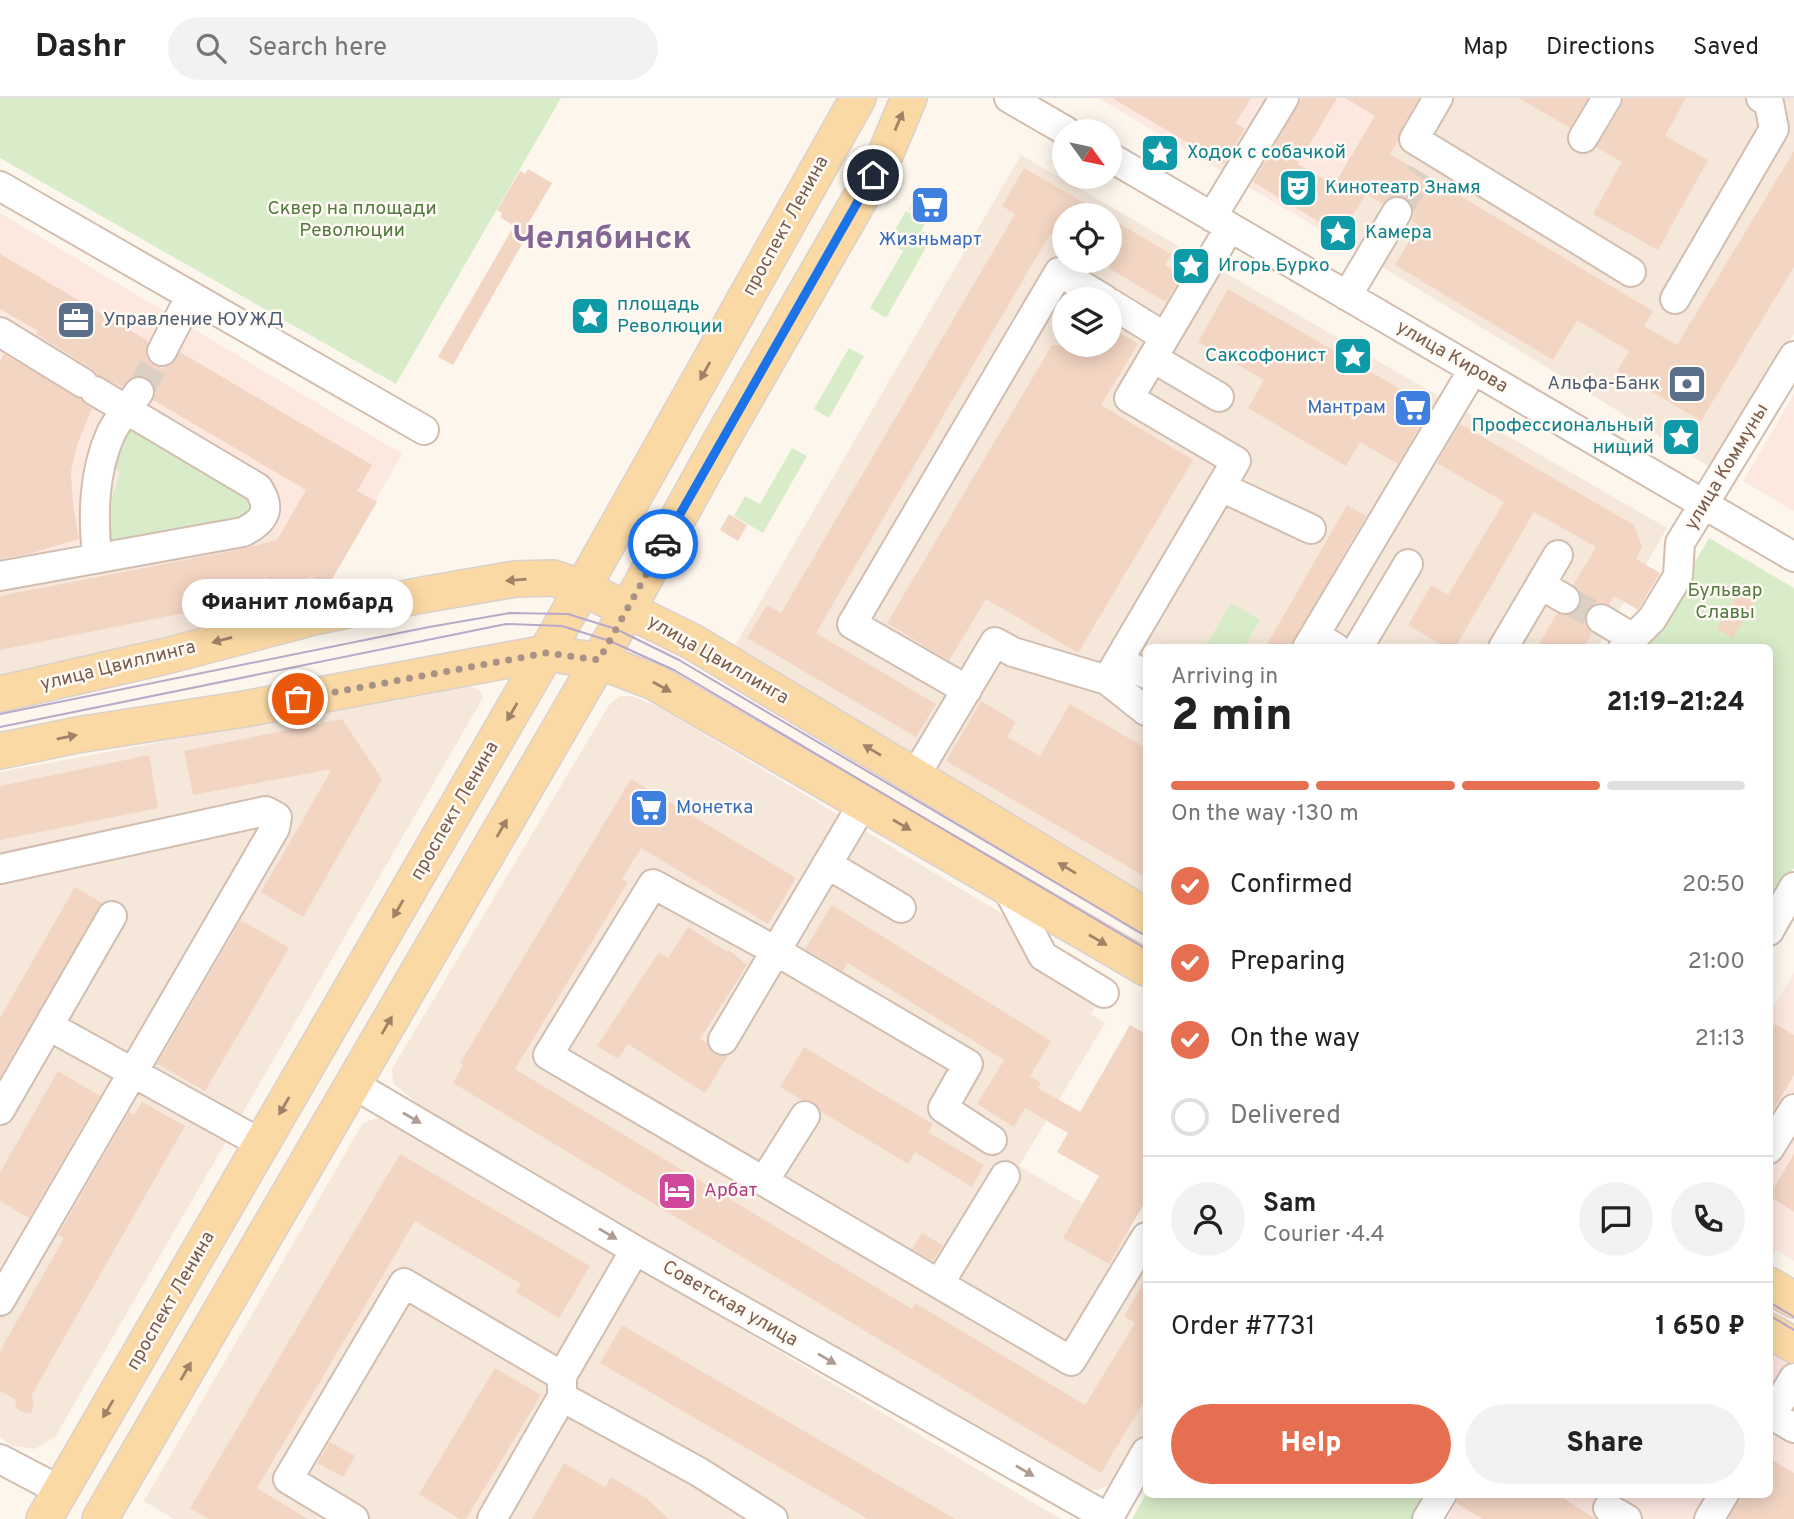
<!DOCTYPE html>
<meta charset="utf-8">
<style>
body{margin:0;font-family:Overpass,sans-serif;background:#f2f2f2;color:#222;height:100vh;display:flex;flex-direction:column;font-size:26px;white-space:nowrap}
*{box-sizing:border-box;margin:0}
p{font-size:23px;color:#767676}
.icon{flex:none;width:38px;height:38px;fill:none;stroke:currentColor;stroke-width:2;stroke-linecap:round;stroke-linejoin:round}
.map{position:relative;flex:1;overflow:hidden}
.drawer{position:absolute;left:1143px;top:546px;width:630px;height:854px;display:flex;flex-direction:column;background:#fff;border-radius:10px;box-shadow:0 4px 18px #0003}
.drawer>*{flex:none}
.needle{width:46px;rotate:123deg}
.tools{position:absolute;left:1052px;top:21px;display:grid;gap:14px}
.tools a{display:grid;place-items:center;width:70px;height:70px;border-radius:50%;background:#fff;box-shadow:0 4px 18px #0003;font-size:35px}
.pin{position:absolute;display:grid;place-items:center;width:60px;height:60px;color:#fff;margin:-30px;border:4px solid #fff;border-radius:50%;box-shadow:0 2px 7px #0007}
.courier{position:absolute;display:grid;place-items:center;width:70px;height:70px;margin:-35px;border:5px solid #1a73e8;border-radius:50%;background:#fff;color:#222;box-shadow:0 2px 9px #0007}
.bubble{position:absolute;height:49px;border-radius:24px;background:#fff;box-shadow:0 4px 18px #0003;font-size:23px;font-weight:800;line-height:49px;text-align:center}
.head em{font-style:normal;font-weight:800}
.head div{display:flex;flex-direction:column-reverse}
.head{display:flex;align-items:center;justify-content:space-between;height:119px;padding:0 28px}
h1{font-size:46px;font-weight:800;line-height:52px}
.bar{display:grid;grid-template-columns:repeat(4,1fr);gap:10px 7px;align-content:center;height:84px;padding:0 28px}
.bar i{height:9px;border-radius:5px;background:#e0e0e0}
.bar .on{background:#e76f51}
.bar p{grid-column:span 4}
.line{display:flex;align-items:center;gap:18px;padding:0 28px;border-top:2px solid #e0e0e0}
.line div{flex:1}
.round{display:grid;place-items:center;flex:none;width:74px;height:74px;border-radius:37px;background:#f2f2f2}
ol{padding:0 28px;list-style:none}
li{display:flex;align-items:center;gap:21px;height:77px}
li p{margin-inline-start:auto}
li .icon{padding:7px;border-radius:50%;background:#e76f51;color:#fff;stroke-width:4}
li:last-child{color:#767676}
li i{width:38px;height:38px;border:4px solid #e0e0e0;border-radius:50%}
.primary-button{display:flex;gap:14px;margin-top:auto;padding:14px 28px}
.primary-button a{flex:1;height:80px;border-radius:42px;background:#e76f51;color:#fff;font-size:28px;font-weight:800;line-height:80px;text-align:center}
.primary-button a+a{background:#f2f2f2;color:#222}
header{display:flex;align-items:center;gap:42px;box-sizing:border-box;height:98px;padding:0 35px;background:#fff;border-bottom:2px solid #e0e0e0}
header strong{font-size:33px}
nav{display:flex;gap:38px;margin-inline-start:auto;font-size:24px}
.search{width:490px;height:63px;background:#f2f2f2;display:flex;align-items:center;gap:18px;box-sizing:border-box;padding:0 24px;border-radius:38px;color:#767676;font-size:26px}
.map>svg:first-child{display:block}
</style>
<header>
<strong>Dashr</strong>
<div class="search"><svg class="icon" aria-label="search" viewBox="0 0 24 24"><circle cx="10" cy="10" r="6"/><path d="M15 15l6 6"/></svg>Search here</div>
<nav><a>Map</a><a>Directions</a><a>Saved</a></nav>
</header>
<div class="map">
<svg width="1794" height="1421" viewBox="0 0 1794 1421">
<rect width="100%" height="100%" fill="#fdf6ec"/>
<!-- residential -->
<path fill="#f5e8da" fill-rule="evenodd" d="M1424,0H1794V236L1710,369L1338,142Z
M1021,57L1667,430L1598,549L1146,550V796L733,551ZM1064,117H1110V163H1064ZM1064,201H1110V247H1064Z
M255,416L329,485L316,511L0,580V472Z
M460,588L473,589L479,592L483,598L480,605L55,1339L35,1351L13,1348L0,1339V674Z
M620,598H632L661,610L1112,882L1091,916L1105,925L1019,1068L1146,1142V1332L1125,1374L1113,1386L1097,1392L1084,1390L1037,1364L429,1015L393,985L392,971L609,607Z
M380,1019L393,1024L1061,1421H174L144,1403L363,1025Z"/>
<!-- commercial -->
<path fill="#fde8e0" d="M1098,0H1424L1338,142Z
M0,115L402,356L329,485L255,416L0,472Z
M1794,296V413L1743,383Z
M1794,875V1163L1777,1153L1769,1160V916Z
M1769,1254L1794,1269V1421H1447L1461,1397L1769,1396Z"/>
<!-- green -->
<path fill="#d8ecc9" d="M0,0H561L396,286L0,60Z
M906,113L926,124L921,133L932,139L886,220L870,210L903,153L888,144Z
M849,250L864,258L829,320L814,311Z
M128,327L254,401L251,416L238,421L113,443L103,431L107,403L111,402L120,374L114,371L124,345L120,343Z
M792,350L807,358L763,435L734,418L745,398L760,406Z
M1709,440L1794,490V770L1769,812V550H1644Z
M1231,505L1260,522L1244,549H1205Z
M1146,1396L1425,1397L1411,1421H1132Z"/>
<!-- building -->
<path fill="#f3d5c3" d="M1112,0H1251L1236,25L1245,31L1224,66Z
M1302,0H1337L1298,66L1334,87L1375,18L1345,0H1419L1400,33L1398,43L1390,56L1653,213L1644,228L1677,247L1794,53V169L1701,323L1617,273L1629,253L1577,222L1553,262L1395,167L1419,127L1411,123L1414,115L1412,107L1405,99L1397,97L1390,99L1383,106L1366,96L1341,137L1253,84Z
M1519,0H1588L1570,30Z
M1624,0H1686L1665,38L1708,62L1658,152L1593,116L1622,64L1596,49L1621,9Z
M1024,70L1105,117H1064V144L1050,136L816,535L936,606L916,639L747,540L767,507L781,515L1015,116L1002,108Z
M528,71L552,85L529,124L533,127L453,267L438,259L514,128L500,119L502,115L497,112L520,73L525,76Z
M918,95L937,105L928,122L909,111Z
M1110,120L1171,156L1165,167L1182,177L1166,204L1110,171Z
M0,156L148,243L146,254L148,262L154,267L162,270L170,267L180,254L372,367L357,393L377,404L328,488L310,478L297,499L264,479L265,499L0,552V498L246,450L277,442L306,392L153,302L156,295L154,288L148,280L141,278L133,279L122,289L97,277L92,271L36,236L38,233L0,211Z
M1228,191L1431,309L1398,366L1360,344L1346,368L1248,310L1264,282L1198,244Z
M1110,229L1138,246L1101,307L1193,362L1078,555L986,501L949,563L887,525L1052,247H1110Z
M4,256L81,301L92,311L78,344L71,374L73,405L79,441L29,456L0,461V264Z
M1460,326L1634,427L1642,449L1636,461L1660,475L1638,512L1614,498L1609,507L1602,504L1593,506L1586,513L1584,521L1586,528L1592,535L1584,550H1537L1557,515L1566,518L1574,515L1579,510L1582,500L1579,492L1573,487L1596,449L1534,414L1455,550H1447L1408,527L1431,487L1448,497L1504,404L1437,365Z
M1347,407L1366,418L1289,550H1265Z
M729,416L747,427L738,443L720,432Z
M1738,494L1754,504L1733,540L1717,531Z
M981,603L1016,624L1007,639L1040,658L1070,606L1146,650V779L946,663Z
M342,621L382,681L303,819L261,794L332,671L193,697L184,653Z
M149,657L158,710L0,742V688Z
M631,681L796,780L768,826L641,750L622,781L628,784L515,971L912,1211L915,1205L1085,1307L1135,1225L1124,1218L1146,1181V1300L1101,1375L453,985L463,967L460,965Z
M75,789L102,805L0,979V920Z
M832,807L1051,943L1030,978L1041,985L1038,990L1080,1014L1130,927L1146,936V1102L1109,1166L1063,1140L1099,1078L1057,1054L1068,1035L1025,1010L1014,1029L977,1006L1004,962L848,865L843,873L805,851Z
M241,822L289,850L205,993L157,966Z
M688,829L727,854L729,852L747,867L700,941L707,945L714,956L728,958L705,995L628,946L618,961L597,948L659,854L668,860Z
M1775,926L1794,937V977L1769,1019V936Z
M804,949L933,1026L928,1034L984,1067L972,1089L915,1054L908,1066L820,1013L813,1004L802,1002L780,989Z
M58,973L100,998L29,1120L0,1103V1075Z
M142,1004L185,1028L31,1298L34,1304L31,1316L20,1313L15,1308L16,1302L0,1293V1253L64,1140L58,1137L129,1014L134,1017Z
M400,1056L590,1168L559,1220L516,1194L521,1186L415,1123L257,1390L308,1421H209L190,1410Z
M1794,1056V1114L1769,1098Z
M922,1135L943,1147L933,1163L912,1151Z
M622,1227L955,1421H868L600,1265Z
M495,1270L541,1297L466,1421H460L419,1396Z
M330,1344L355,1358L343,1379L317,1365Z
M1769,1360L1794,1375V1421H1728L1741,1396H1769Z
M564,1365L605,1389L611,1379L646,1400L669,1421H532Z
M1459,1396H1557L1596,1421H1482L1456,1405Z"/>
<g fill="none" stroke-linecap="round" stroke-linejoin="round">
<!-- minor-tunnel -->
<path stroke="#dcd0c4" stroke-width="28" stroke-dasharray="28 14" stroke-linecap="butt" d="M1397,114L1421,74
M139,294L162,253
M1565,501L1601,521"/>
<!-- minor casing -->
<g stroke="#d1beb0" stroke-width="32">
<path id="minor" d="M1009,0L1066,33
M1438,0L1414,41L1631,174
M1583,40L1607,0
M1110,59L1794,459
M0,88L424,332
M1212,119L1284,0
M1347,198L1397,114
M1675,201L1774,31L1769,5L1761,0
M1110,205L1165,239
M0,234L83,285
M162,253L190,199
M1153,260L1219,299
M1221,389L1311,431
M97,460C93,418 93,375 111,335C118,321 130,307 139,294
M0,478L243,434C265,423 272,411 258,390L95,293
M1541,487L1565,501
M1601,521L1633,540
M1315,537L1336,550
M1307,550L1473,272
M1358,550L1408,466
M1503,550L1558,457
M1623,550L1652,521L1678,478L1680,445L1794,258
M1119,563L1146,576
M1107,582L1236,363L1129,300L1230,129
M967,592L852,526L1059,174L1104,201
M915,678L995,544L1013,554L1107,582L1146,613
M827,766L901,810
M0,771L266,713L277,719L275,730L0,1203
M1006,788L1043,858L1104,895
M1769,833L1794,789
M49,928L262,1046
M723,942L864,704
M353,986L635,1152L1110,1421
M0,1012L112,818
M992,1042L943,1010L968,966L776,853L653,786L548,957L1071,1263L1146,1139
M1769,1051L1794,1011
M764,1083L805,1018
M635,1152L562,1278V1299L699,1374L773,1421
M939,1186L1005,1078
M1794,1280L1772,1317L1794,1330
M0,1361L61,1393
M1608,1410L1627,1421
M354,1421L288,1381L404,1185L562,1278
M492,1421L562,1299
M1108,1421L1146,1354
M1427,1421L1442,1396
M1709,1421L1724,1396"/>
</g>
<!-- major casing -->
<g stroke="#dad1cd" stroke-width="38">
<path id="major" d="M0,596L166,558L314,519L422,497L515,481L553,480L583,490L693,544L1146,818
M0,653L77,637L244,611L546,555L599,563L654,584L1146,870
M1769,1187L1794,1202
M1769,1233L1794,1247
M44,1421L546,555L858,0
M100,1421L599,563L719,346L885,57L909,0"/>
</g>
<!-- minor -->
<use href="#minor" stroke="#fff" stroke-width="28"/>
<!-- major -->
<use href="#major" stroke="#fbd9a5" stroke-width="35"/>
<!-- tram -->
<path stroke="#b9a8c9" stroke-width="2" d="M0,616L429,529L510,515L568,516L616,531L679,562L1146,838
M0,629L506,526L562,528L610,543L674,572L1146,851
M1769,1204L1794,1219
M1769,1217L1794,1232"/>
</g>
<!-- one-way arrows -->
<defs><path id="oneway-solid" d="M-6-.8H1V-3.2L6.5 0L1 3.2V.8H-6Z" transform="scale(1.75)"/></defs>
<g fill="#a18267">
<use href="#oneway-solid" transform="translate(899 23) rotate(-67)"/>
<use href="#oneway-solid" transform="translate(705 273) rotate(119)"/>
<use href="#oneway-solid" transform="translate(516 482) rotate(175)"/>
<use href="#oneway-solid" transform="translate(222 542) rotate(165)"/>
<use href="#oneway-solid" transform="translate(662 589) rotate(29)"/>
<use href="#oneway-solid" transform="translate(512 614) rotate(120)"/>
<use href="#oneway-solid" transform="translate(67 639) rotate(-11)"/>
<use href="#oneway-solid" transform="translate(872 652) rotate(-149)"/>
<use href="#oneway-solid" transform="translate(902 727) rotate(30)"/>
<use href="#oneway-solid" transform="translate(502 730) rotate(-60)"/>
<use href="#oneway-solid" transform="translate(1067 770) rotate(-149)"/>
<use href="#oneway-solid" transform="translate(398 811) rotate(120)"/>
<use href="#oneway-solid" transform="translate(1098 842) rotate(30)"/>
<use href="#oneway-solid" transform="translate(387 927) rotate(-60)"/>
<use href="#oneway-solid" transform="translate(284 1008) rotate(120)"/>
<use href="#oneway-solid" transform="translate(186 1273) rotate(-60)"/>
<use href="#oneway-solid" transform="translate(108 1311) rotate(120)"/>
</g>
<g fill="#af9d94">
<use href="#oneway-solid" transform="translate(412 1020) rotate(30)"/>
<use href="#oneway-solid" transform="translate(608 1136) rotate(31)"/>
<use href="#oneway-solid" transform="translate(827 1261) rotate(30)"/>
<use href="#oneway-solid" transform="translate(1025 1373) rotate(30)"/>
</g>
<g fill="none" stroke-linecap="round" stroke-linejoin="round">
<!-- done -->
<path stroke="#a89285" stroke-width="7" stroke-dasharray="0 12.6" d="M298,601L546,555L599,562L663,446"/>
<!-- route -->
<path stroke="#1a73e8" stroke-width="9" d="M663,446L873,77"/>
</g>
<!-- icons -->
<defs>
<g id="sight-square" transform="scale(2.0125)"><rect x="-9" y="-9" width="18" height="18" rx="4" fill="#0f9aa8" stroke="#fffaf3"/><path d="M0-6L1.8-2.2L6-1.7L2.9 1.2L3.7 5.4L0 3.3L-3.7 5.4L-2.9 1.2L-6-1.7L-1.8-2.2Z" fill="#fff"/></g>
<g id="theatre-square" transform="scale(2.0125)"><rect x="-9" y="-9" width="18" height="18" rx="4" fill="#0f9aa8" stroke="#fffaf3"/><path d="M-5-5.5Q0-4 5-5.5V0Q5 5 0 6Q-5 5-5 0ZM-3.3-2.5H-1v1.5H-3.3ZM1-2.5H3.3v1.5H1ZM-2.8 1Q0 5.5 2.8 1Z" fill="#fff"/></g>
<g id="supermarket-square" transform="scale(2.0125)"><rect x="-9" y="-9" width="18" height="18" rx="4" fill="#3f7fe0" stroke="#fffaf3"/><path d="M-6-5.5h2.5l.6 2H6L4.5 2H-2.5L-4.4-4H-6ZM-1.5 3.2a1.3 1.3 0 1 0 .1 0ZM3 3.2a1.3 1.3 0 1 0 .1 0Z" fill="#fff"/></g>
<g id="office-square" transform="scale(2.0125)"><rect x="-9" y="-9" width="18" height="18" rx="4" fill="#5c6f8a" stroke="#fffaf3"/><path d="M-6-3h4V-5.5h4V-3h4V5H-6ZM-1-4.5V-3h2v-1.5ZM-6 0V1H6V0Z" fill="#fff"/></g>
<g id="bank-square" transform="scale(2.0125)"><rect x="-9" y="-9" width="18" height="18" rx="4" fill="#5c6f8a" stroke="#fffaf3"/><path d="M-6-4H6V4H-6ZM0-2.3a2.3 2.3 0 1 0 0 4.6a2.3 2.3 0 1 0 0-4.6Z" fill="#fff"/></g>
<g id="hotel-square" transform="scale(2.0125)"><rect x="-9" y="-9" width="18" height="18" rx="4" fill="#d1479c" stroke="#fffaf3"/><path d="M-6-4.5h1.5V1H6V5H4.5V3h-9V5H-6ZM-4 0a1.8 1.8 0 1 1 3.6 0ZM.5 0V-2.5h3Q6-2.5 6 0Z" fill="#fff"/></g>
</defs>
<g fill-rule="evenodd">
<use href="#sight-square" x="1160" y="55"/>
<use href="#theatre-square" x="1298" y="90"/>
<use href="#supermarket-square" x="930" y="107"/>
<use href="#sight-square" x="1338" y="135"/>
<use href="#sight-square" x="1191" y="168"/>
<use href="#sight-square" x="590" y="218"/>
<use href="#office-square" x="76" y="222"/>
<use href="#sight-square" x="1353" y="258"/>
<use href="#bank-square" x="1687" y="286"/>
<use href="#supermarket-square" x="1413" y="310"/>
<use href="#sight-square" x="1681" y="339"/>
<use href="#supermarket-square" x="649" y="710"/>
<use href="#hotel-square" x="677" y="1093"/>
</g>
<g text-anchor="middle" dominant-baseline="central" stroke-width="5" stroke-linejoin="round" paint-order="stroke">
<!-- culture labels -->
<g font-size="19" fill="#0d838f" stroke="#fffaf3" text-anchor="start">
<text x="1187" y="55">Ходок с собачкой</text>
<text x="1325" y="90">Кинотеатр Знамя</text>
<text x="1365" y="135">Камера</text>
<text x="1218" y="168">Игорь Бурко</text>
<text x="617" y="207">площадь<tspan x="617" dy="22">Революции</tspan></text>
<text x="1326" y="258" text-anchor="end">Саксофонист</text>
<text x="1654" y="328" text-anchor="end">Профессиональный<tspan x="1654" dy="22">нищий</tspan></text>
</g>
<!-- park labels -->
<g font-size="19" fill="#537a41" stroke="#fffaf3">
<text x="352" y="111">Сквер на площади<tspan x="352" dy="22">Революции</tspan></text>
<text x="1725" y="493">Бульвар<tspan x="1725" dy="22">Славы</tspan></text>
</g>
<!-- street labels -->
<g font-size="19" fill="#7a5c4d" stroke="#fffaf3">
<text transform="translate(786 128) rotate(-61)">проспект Ленина</text>
<text transform="translate(1452 259) rotate(30)">улица Кирова</text>
<text transform="translate(1727 369) rotate(-59)">улица Коммуны</text>
<text transform="translate(718 562) rotate(30)">улица Цвиллинга</text>
<text transform="translate(118 568) rotate(-14)">улица Цвиллинга</text>
<text transform="translate(455 713) rotate(-60)">проспект Ленина</text>
<text transform="translate(171 1203) rotate(-60)">проспект Ленина</text>
<text transform="translate(730 1206) rotate(30)">Советская улица</text>
</g>
<!-- shop labels -->
<g font-size="19" fill="#366cbe" stroke="#fffaf3">
<text x="930" y="142">Жизньмарт</text>
<text x="1386" y="310" text-anchor="end">Мантрам</text>
<text x="676" y="710" text-anchor="start">Монетка</text>
</g>
<!-- service labels -->
<g font-size="19" fill="#4e5e75" stroke="#fffaf3" text-anchor="start">
<text x="103" y="222">Управление ЮУЖД</text>
<text x="1660" y="286" text-anchor="end">Альфа-Банк</text>
</g>
<!-- hotel labels -->
<g font-size="19" fill="#b23c85" stroke="#fffaf3" text-anchor="start">
<text x="704" y="1093">Арбат</text>
</g>
<!-- town labels -->
<g font-size="33" font-weight="bold" fill="#846695" stroke="#fffaf3">
<text x="602" y="142">Челябинск</text>
</g>
</g>
</svg>
<div class="tools">
<a><svg class="needle" viewBox="-14 -14 28 28"><path d="M0-13l5 13h-10z" fill="#e53935"/><path d="M0 13l5-13h-10z" fill="#767676"/></svg></a>
<a><svg class="icon" aria-label="locate" viewBox="0 0 24 24"><circle cx="12" cy="12" r="6"/><path d="M12 2v4M12 18v4M2 12h4M18 12h4"/></svg></a>
<a><svg class="icon" aria-label="layers" viewBox="0 0 24 24"><path d="M12 4l9 5-9 5-9-5zM3 14l9 5 9-5"/></svg></a>
</div>
<div class="pin" style="left:298px;top:601px;background:#ea580c"><svg class="icon" aria-label="bag" viewBox="0 0 24 24"><path d="M5 8h14l-1 12H6zM9 8a3 3 0 0 1 6 0"/></svg></div>
<div class="pin" style="left:873px;top:77px;background:#1f2937"><svg class="icon" aria-label="home" viewBox="0 0 24 24"><path d="M3 11l9-7 9 7M6 9v11h12V9"/></svg></div>
<div class="courier" style="left:663px;top:446px"><svg class="icon" aria-label="car" viewBox="0 0 24 24"><path d="M5 17H2v-5l4-1 3-4h7l3 4 3 1v5h-3M9 17h6M6 11h13"/><circle cx="7" cy="17" r="2"/><circle cx="17" cy="17" r="2"/></svg></div>
<div class="bubble" style="left:182px;top:481px;width:231px">Фианит ломбард</div>
<section class="drawer">
<div class="head"><div><h1>2 min</h1><p>Arriving in</p></div><em>21:19–21:24</em></div>
<div class="bar"><i class="on"></i><i class="on"></i><i class="on"></i><i></i><p>On the way · 130 m</p></div>
<ol>
<li><svg class="icon" aria-label="check" viewBox="0 0 24 24"><path d="M5 12l5 5 9-10"/></svg>Confirmed<p>20:50</p></li>
<li><svg class="icon" aria-label="check" viewBox="0 0 24 24"><path d="M5 12l5 5 9-10"/></svg>Preparing<p>21:00</p></li>
<li><svg class="icon" aria-label="check" viewBox="0 0 24 24"><path d="M5 12l5 5 9-10"/></svg>On the way<p>21:13</p></li>
<li><i></i>Delivered</li>
</ol>
<div class="line" style="height:126px"><a class="round"><svg class="icon" aria-label="person" viewBox="0 0 24 24"><circle cx="12" cy="8" r="4"/><path d="M4 21q1-7 8-7t8 7"/></svg></a><div><b>Sam</b><p>Courier · 4.4</p></div><a class="round"><svg class="icon" aria-label="chat" viewBox="0 0 24 24"><path d="M4 5h16v11H9l-5 4z"/></svg></a><a class="round"><svg class="icon" aria-label="phone" viewBox="0 0 24 24"><path d="M5 4h4l2 5-3 2q2 4 5 5l2-3 5 2v4C11 20 4 13 5 4z"/></svg></a></div>
<div class="line" style="height:91px"><div>Order #7731</div><b>1 650 ₽</b></div>
<div class="primary-button"><a>Help</a><a>Share</a></div>
</section>
</div>
